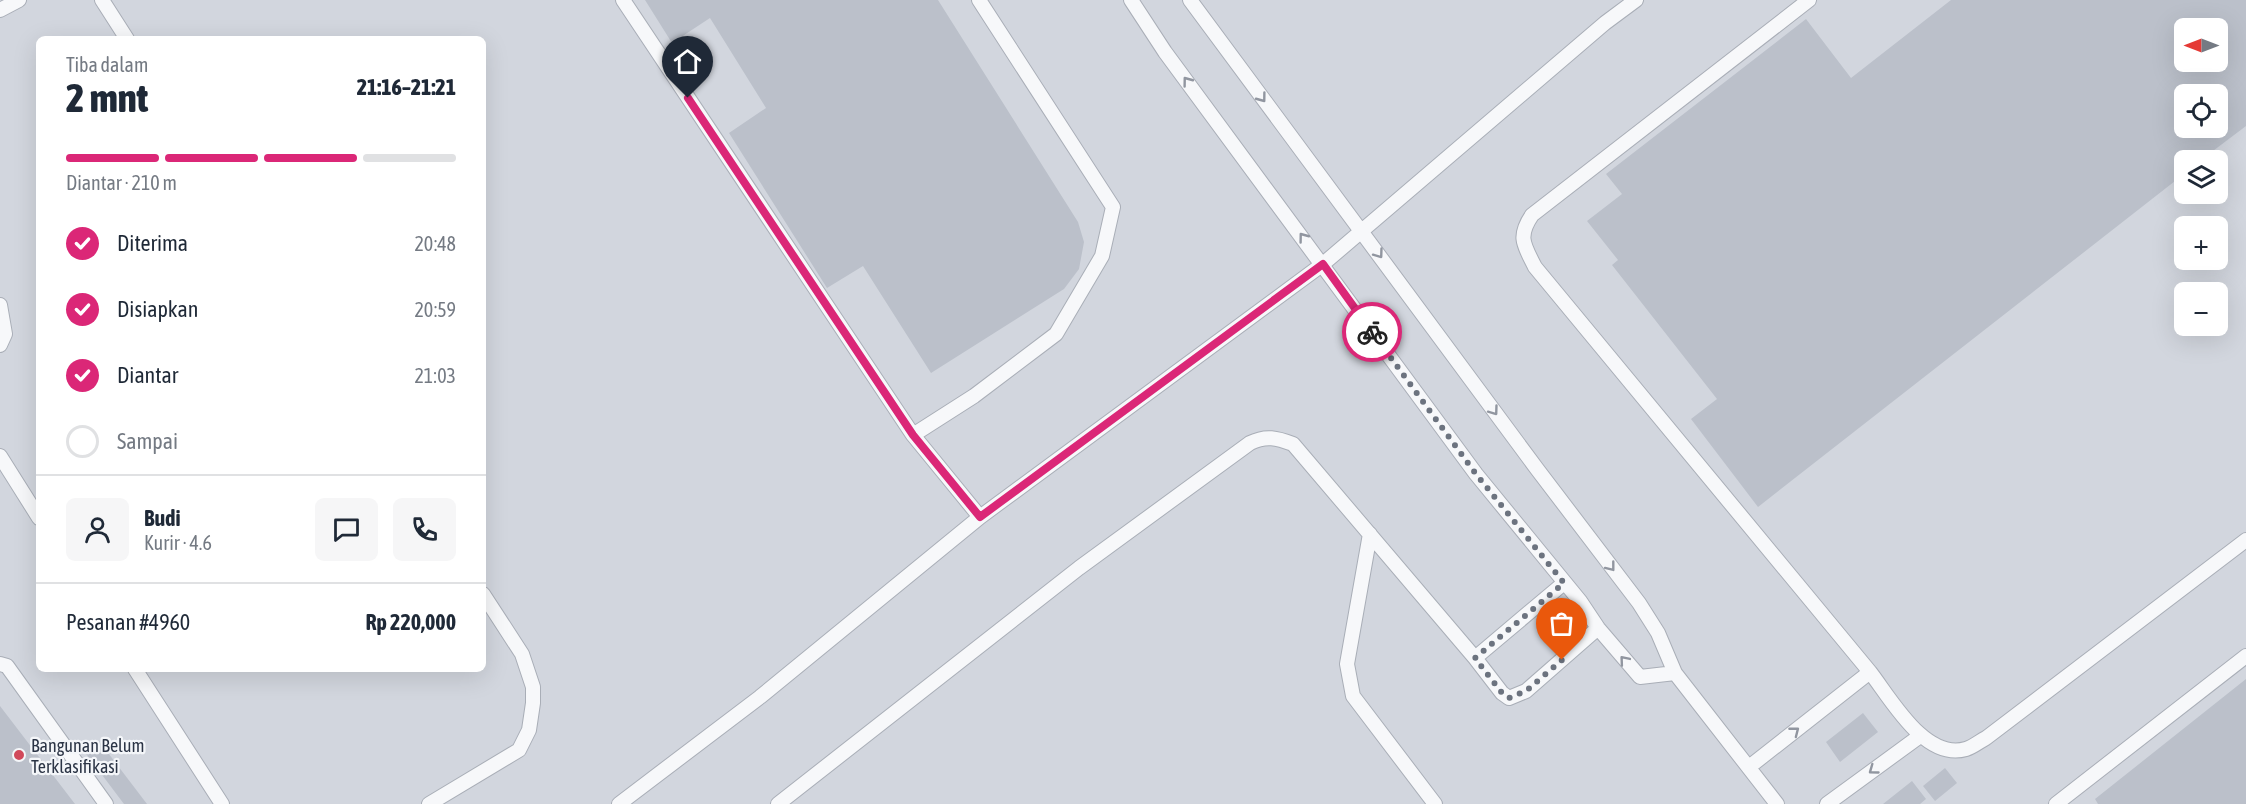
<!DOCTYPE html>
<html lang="id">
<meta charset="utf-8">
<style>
body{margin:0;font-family:"Asap Condensed",sans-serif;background:#f6f6f7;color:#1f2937;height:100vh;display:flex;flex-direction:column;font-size:22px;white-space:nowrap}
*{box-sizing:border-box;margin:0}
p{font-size:20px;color:#747a83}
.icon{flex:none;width:33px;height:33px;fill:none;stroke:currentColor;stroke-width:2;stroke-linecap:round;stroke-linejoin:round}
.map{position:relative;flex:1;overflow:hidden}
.sheet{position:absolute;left:36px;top:36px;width:450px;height:636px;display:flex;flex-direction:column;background:#fff;border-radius:9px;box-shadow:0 6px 24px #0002}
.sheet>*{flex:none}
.needle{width:39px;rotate:270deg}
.buttons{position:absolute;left:2174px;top:18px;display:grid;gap:12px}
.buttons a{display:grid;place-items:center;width:54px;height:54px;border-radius:9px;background:#fff;box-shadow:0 6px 24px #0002;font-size:30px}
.pin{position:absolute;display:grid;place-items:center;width:51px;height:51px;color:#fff;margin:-62px -26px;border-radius:50% 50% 50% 0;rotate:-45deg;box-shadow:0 0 6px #0007}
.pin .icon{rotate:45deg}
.courier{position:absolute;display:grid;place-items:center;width:60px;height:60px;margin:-30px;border:4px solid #db2777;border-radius:50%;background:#fff;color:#222;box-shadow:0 2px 8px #0007}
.overview em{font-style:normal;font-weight:800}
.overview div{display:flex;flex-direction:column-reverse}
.overview{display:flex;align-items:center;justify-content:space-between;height:102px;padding:0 30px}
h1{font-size:39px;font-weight:800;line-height:45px}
.bar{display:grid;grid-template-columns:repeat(4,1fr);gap:9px 6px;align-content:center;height:72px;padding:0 30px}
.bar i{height:8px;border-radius:4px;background:#e0e1e3}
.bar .selected{background:#db2777}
.bar p{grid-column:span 4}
.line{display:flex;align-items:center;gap:15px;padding:0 30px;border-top:2px solid #e0e1e3}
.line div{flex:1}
.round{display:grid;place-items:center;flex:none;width:63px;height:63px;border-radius:9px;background:#f6f6f7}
ol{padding:0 30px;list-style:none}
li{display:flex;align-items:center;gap:18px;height:66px}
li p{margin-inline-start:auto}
li .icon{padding:6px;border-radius:50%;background:#db2777;color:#fff;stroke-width:4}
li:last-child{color:#747a83}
li i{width:33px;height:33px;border:3px solid #e0e1e3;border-radius:50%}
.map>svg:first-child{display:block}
</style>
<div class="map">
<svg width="2246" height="804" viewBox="0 0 2246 804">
<rect width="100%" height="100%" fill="#e4e7ec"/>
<!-- built -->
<path fill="#d2d6de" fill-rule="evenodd" d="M0,0H2246V804H0ZM2184,28H2217V62H2184ZM39,39H483V669H39ZM2184,94H2217V128H2184ZM2184,160H2217V194H2184ZM2184,226H2217V260H2184ZM2184,292H2217V326H2184Z"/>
<!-- building -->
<path fill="#bbc0ca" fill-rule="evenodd" d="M645,0H938L1078,222L1084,242L1079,269L1064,289L931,373L863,266L827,288L729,133L766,108L710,18L672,43Z
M1951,0H2246V126L2201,160H2184V174L1758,507L1691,419L1717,399L1612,265L1618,260L1587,221L1622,194L1606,174L1806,19L1851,78ZM2184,28H2217V62H2184ZM2184,94H2217V128H2184Z
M2246,679V804H2098L2095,799Z
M0,706L75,804H0Z
M1863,713L1878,732L1840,762L1826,742Z
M99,741L147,804H124L84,751Z
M1945,768L1957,783L1935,801L1923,786Z
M1912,781L1926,799L1920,804H1883Z"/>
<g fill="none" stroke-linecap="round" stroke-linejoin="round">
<!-- lane casing -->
<g stroke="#a9aeb7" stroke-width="16">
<path id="lane" d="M102,0L127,39
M623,0L913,435L980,517
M1131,0L1165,52L1476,474L1580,601L1598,628L1640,677L1675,673
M1190,0L1537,469L1639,603L1658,633L1675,673L1777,804
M1809,0L1532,215C1517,237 1524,245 1535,267L1870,672C1891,699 1925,761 1966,749C1973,747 1980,741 1986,738L2246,540
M0,10L19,0
M0,305L5,334L0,345
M913,435L974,396L1056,334L1102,256L1113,207L979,0
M0,456L39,518
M1370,534L1347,664L1353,696L1435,804
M1475,658L1564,583
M0,664L7,666L106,804
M135,669L222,804
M1749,767L1870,672
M429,804L519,750L529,730L533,703V687L522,654L483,594
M619,804L760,697L980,517L1323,264L1605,23L1636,0
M778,804L1079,568L1250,443C1266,435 1277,438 1293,444L1475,658L1502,693L1509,698L1526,691L1598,628
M1827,804L1920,736
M2056,804L2246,656"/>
</g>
<!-- lane -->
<use href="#lane" stroke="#f7f8fa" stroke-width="14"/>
</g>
<!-- one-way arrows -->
<defs><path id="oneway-chevron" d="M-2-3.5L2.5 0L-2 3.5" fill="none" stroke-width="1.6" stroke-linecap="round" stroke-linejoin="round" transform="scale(1.5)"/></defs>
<g stroke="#9196a0">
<use href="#oneway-chevron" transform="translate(1187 81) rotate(-127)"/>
<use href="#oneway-chevron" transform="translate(1262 98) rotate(53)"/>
<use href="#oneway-chevron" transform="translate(1303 237) rotate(-127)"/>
<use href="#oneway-chevron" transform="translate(1379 254) rotate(54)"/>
<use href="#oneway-chevron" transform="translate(1494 411) rotate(54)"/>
<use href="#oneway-chevron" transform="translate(1611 567) rotate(52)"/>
<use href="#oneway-chevron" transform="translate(1624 660) rotate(-130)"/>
<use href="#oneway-chevron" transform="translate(1795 731) rotate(-38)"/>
<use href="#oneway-chevron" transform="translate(1873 770) rotate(144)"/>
</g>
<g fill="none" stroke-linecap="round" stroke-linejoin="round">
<!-- done -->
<path stroke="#6c737f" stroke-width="6" stroke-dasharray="0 10.8" d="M1372,332L1476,474L1564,583L1475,658L1502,693L1509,698L1526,691L1562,660"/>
<!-- route -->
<path stroke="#db2777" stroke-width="8" d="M688,98L913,435L980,517L1323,264L1372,332"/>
</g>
<!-- markers -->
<circle fill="#d1495b" stroke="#f4f6f9" stroke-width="2" cx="19" cy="755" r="6"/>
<g text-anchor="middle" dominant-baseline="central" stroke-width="4.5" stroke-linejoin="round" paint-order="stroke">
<!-- poi labels -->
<g font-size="18" fill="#2b3445" stroke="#f4f6f9" text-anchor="start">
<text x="31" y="745">Bangunan Belum<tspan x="31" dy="21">Terklasifikasi</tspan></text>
</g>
</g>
</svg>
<div class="buttons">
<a><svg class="needle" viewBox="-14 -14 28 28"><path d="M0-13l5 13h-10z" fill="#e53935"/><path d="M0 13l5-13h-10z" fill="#747a83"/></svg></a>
<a><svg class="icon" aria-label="locate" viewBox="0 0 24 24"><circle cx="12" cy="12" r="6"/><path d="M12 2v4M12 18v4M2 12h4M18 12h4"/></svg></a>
<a><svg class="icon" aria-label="layers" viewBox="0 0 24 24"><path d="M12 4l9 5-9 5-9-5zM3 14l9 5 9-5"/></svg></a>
<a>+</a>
<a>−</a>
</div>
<div class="pin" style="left:1562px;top:660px;background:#ea580c"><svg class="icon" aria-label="bag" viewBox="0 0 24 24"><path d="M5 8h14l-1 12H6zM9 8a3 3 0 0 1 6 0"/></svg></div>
<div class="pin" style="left:688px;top:98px;background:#1f2937"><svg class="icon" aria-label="home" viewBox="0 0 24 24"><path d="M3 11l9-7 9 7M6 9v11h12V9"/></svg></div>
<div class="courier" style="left:1372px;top:332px"><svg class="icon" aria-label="bike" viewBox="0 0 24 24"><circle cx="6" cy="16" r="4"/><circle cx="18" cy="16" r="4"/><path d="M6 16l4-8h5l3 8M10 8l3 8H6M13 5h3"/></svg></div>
<section class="sheet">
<div class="overview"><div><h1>2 mnt</h1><p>Tiba dalam</p></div><em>21:16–21:21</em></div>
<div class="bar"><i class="selected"></i><i class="selected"></i><i class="selected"></i><i></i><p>Diantar · 210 m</p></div>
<ol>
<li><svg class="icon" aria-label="check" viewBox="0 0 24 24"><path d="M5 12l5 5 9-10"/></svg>Diterima<p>20:48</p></li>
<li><svg class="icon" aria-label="check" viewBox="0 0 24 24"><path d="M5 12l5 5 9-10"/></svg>Disiapkan<p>20:59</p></li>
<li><svg class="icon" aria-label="check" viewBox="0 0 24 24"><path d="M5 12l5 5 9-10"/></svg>Diantar<p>21:03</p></li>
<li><i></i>Sampai</li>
</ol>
<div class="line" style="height:108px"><a class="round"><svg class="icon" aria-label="person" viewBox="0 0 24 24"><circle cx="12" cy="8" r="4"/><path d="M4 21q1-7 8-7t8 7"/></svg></a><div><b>Budi</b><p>Kurir · 4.6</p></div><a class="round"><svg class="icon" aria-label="chat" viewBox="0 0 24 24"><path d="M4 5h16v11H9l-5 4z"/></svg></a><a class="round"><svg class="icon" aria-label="phone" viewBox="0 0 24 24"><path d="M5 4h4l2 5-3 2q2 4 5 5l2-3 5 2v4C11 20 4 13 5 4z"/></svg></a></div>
<div class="line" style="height:78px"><div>Pesanan #4960</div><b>Rp 220,000</b></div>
</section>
</div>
